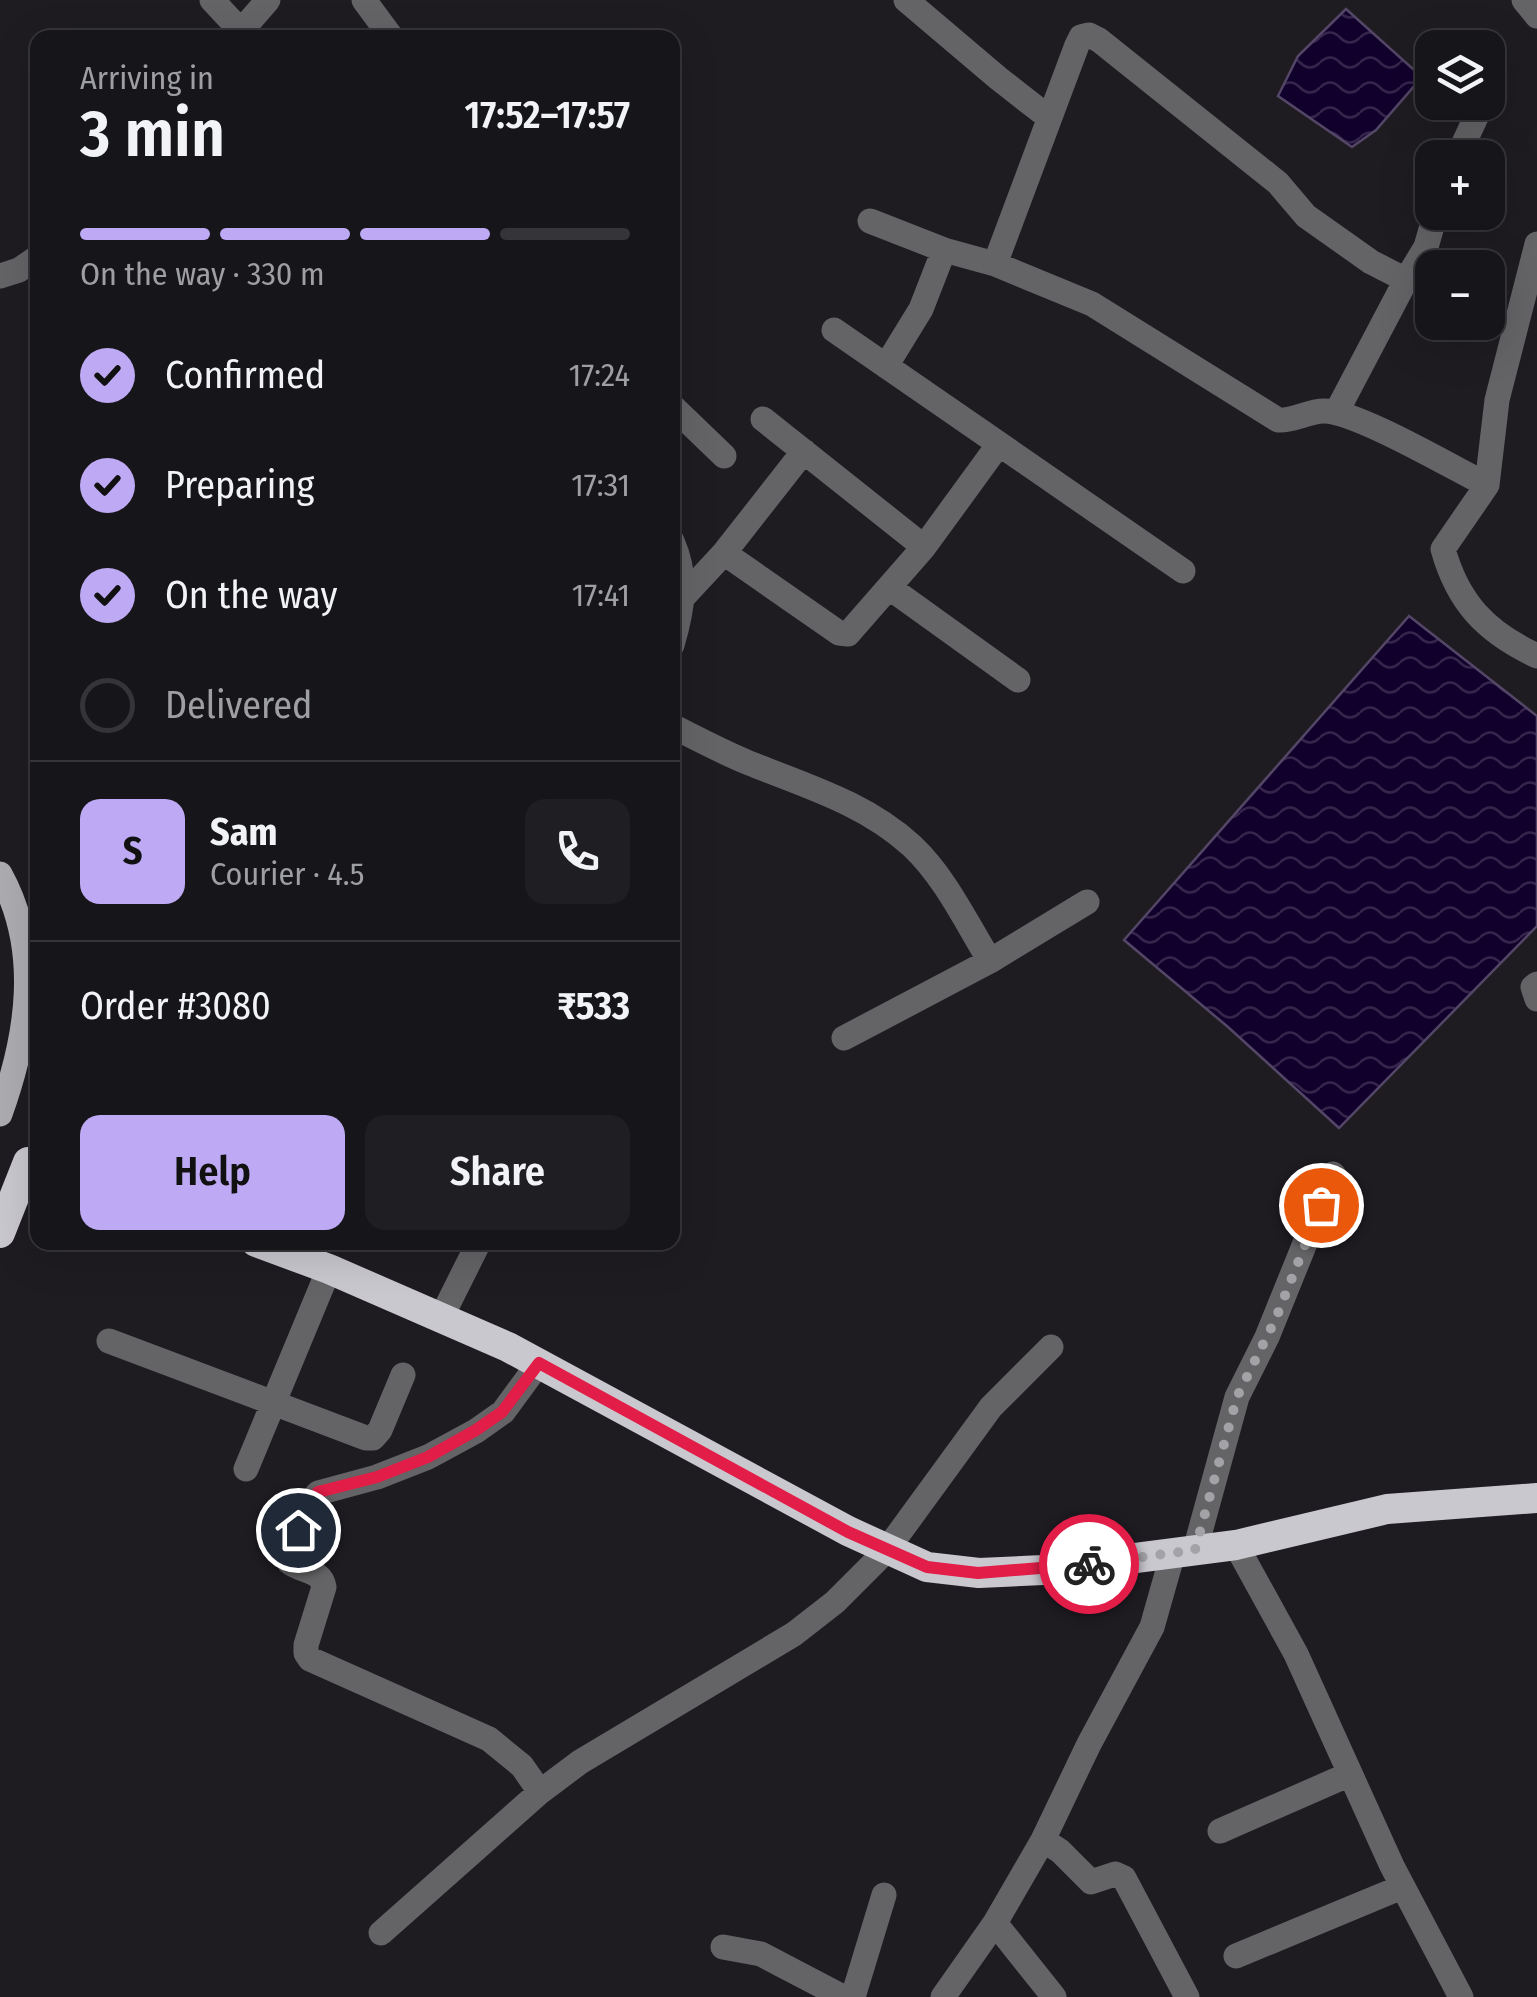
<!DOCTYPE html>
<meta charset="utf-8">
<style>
body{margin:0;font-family:"Fira Sans Condensed",sans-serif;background:#1f1e22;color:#f1f3f6;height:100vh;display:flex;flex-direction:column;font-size:38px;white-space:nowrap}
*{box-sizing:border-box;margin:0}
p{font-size:32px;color:#9e9fa2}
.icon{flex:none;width:55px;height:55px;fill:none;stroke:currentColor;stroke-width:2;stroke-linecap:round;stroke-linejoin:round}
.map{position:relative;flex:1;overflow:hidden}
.drawer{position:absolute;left:30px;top:30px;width:650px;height:1220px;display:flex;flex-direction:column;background:#161519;border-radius:20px;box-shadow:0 10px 40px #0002,0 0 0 2px #353438}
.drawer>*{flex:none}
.controls{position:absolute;left:1415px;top:30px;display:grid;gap:20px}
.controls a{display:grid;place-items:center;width:90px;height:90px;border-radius:20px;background:#161519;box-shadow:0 10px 40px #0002,0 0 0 2px #353438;font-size:50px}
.pin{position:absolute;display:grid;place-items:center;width:85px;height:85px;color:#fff;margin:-42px;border:5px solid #fff;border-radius:50%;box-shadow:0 2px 10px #0007}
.courier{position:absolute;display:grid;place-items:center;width:100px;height:100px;margin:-50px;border:8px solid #e11d48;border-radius:50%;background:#fff;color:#222;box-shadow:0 2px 12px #0007}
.headline em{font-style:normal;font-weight:600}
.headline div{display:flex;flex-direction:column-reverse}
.headline{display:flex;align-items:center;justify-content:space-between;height:170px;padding:0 50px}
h1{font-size:65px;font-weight:600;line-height:75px}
.bar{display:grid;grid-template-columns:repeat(4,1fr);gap:15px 10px;align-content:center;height:120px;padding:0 50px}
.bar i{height:12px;border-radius:8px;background:#353438}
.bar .active{background:#bea9f4}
.bar p{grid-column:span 4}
.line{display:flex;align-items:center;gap:25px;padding:0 50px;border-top:2px solid #353438}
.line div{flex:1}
.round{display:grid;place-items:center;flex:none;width:105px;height:105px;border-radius:20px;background:#1f1e22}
ol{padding:0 50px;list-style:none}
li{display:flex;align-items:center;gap:30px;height:110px}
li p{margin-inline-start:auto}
li .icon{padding:10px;border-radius:50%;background:#bea9f4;color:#111;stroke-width:4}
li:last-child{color:#9e9fa2}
li i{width:55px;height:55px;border:5px solid #353438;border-radius:50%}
.primary-button{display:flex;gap:20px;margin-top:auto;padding:20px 50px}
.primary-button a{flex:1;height:115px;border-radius:20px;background:#bea9f4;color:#111;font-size:40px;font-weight:600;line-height:115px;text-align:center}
.primary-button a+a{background:#1f1e22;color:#f1f3f6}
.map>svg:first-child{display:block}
</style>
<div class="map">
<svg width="1537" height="1997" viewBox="0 0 1537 1997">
<defs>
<pattern id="water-waves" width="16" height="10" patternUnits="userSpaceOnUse" patternTransform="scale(2.5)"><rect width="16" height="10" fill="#12002c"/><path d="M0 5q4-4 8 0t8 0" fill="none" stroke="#35254b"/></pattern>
</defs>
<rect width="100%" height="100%" fill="#1e1c21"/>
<!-- water -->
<path fill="url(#water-waves)" stroke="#534666" stroke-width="2.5" d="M1346,9L1422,77L1376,130L1352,147L1278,96L1298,56Z
M1409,616L1537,716V926L1339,1128L1228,1027L1124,940Z"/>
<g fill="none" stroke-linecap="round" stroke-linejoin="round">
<!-- minor -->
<path stroke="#646466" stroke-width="25" d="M212,0L240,30
M364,0L392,38
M906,0L998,78L1048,117
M1524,0L1537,16
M235,38L268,0
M1457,158L1483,102
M870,221L944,250L995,264L1092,304L1278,420C1294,421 1308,411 1324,411C1356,411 1453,468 1487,485
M1537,244L1497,400L1487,485L1443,549C1458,603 1486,632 1537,656
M995,264L1077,45L1081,37L1089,35L1099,40L1278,183L1306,216L1371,262L1406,280L1426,247L1436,212
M0,276L19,270L38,257
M834,330L1183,571
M886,366L921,309L944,250
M672,406L724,456
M1336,413L1406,280
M763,419L924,547
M672,541C688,577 683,608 672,645
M724,553L839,633L848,634L924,547L999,444
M890,588L1018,680
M685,595L724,553L804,451
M672,726C698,739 722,752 749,763C806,786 865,803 912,846C945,877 966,922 990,961
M1537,984L1533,987L1537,999
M844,1038L990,961L1087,902
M441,1318L479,1242
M109,1341L366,1438H373L380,1430L403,1375
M539,1363L503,1412L476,1431L428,1457L377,1477L318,1493L308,1506L289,1554V1562C301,1572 321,1569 324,1587L306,1645V1653L310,1659L489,1739L522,1766L540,1792
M246,1469L329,1269
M1236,1545L1296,1654L1392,1866L1461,1997
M1195,1550L1237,1397L1267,1337L1333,1174
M1220,1831L1350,1774
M1043,1840L1060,1851L1091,1882L1115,1874L1124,1878L1187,1997
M995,1923L1054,1997
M381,1933L540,1792L580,1762L794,1634L835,1602L886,1551L991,1407L1051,1347
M723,1947L761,1954L843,1997
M1236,1956L1402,1887
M853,1997L884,1895
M943,1997L995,1923L1043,1840L1089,1744L1152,1627L1173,1553"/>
<!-- major -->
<path stroke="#adacb1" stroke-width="25" d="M0,874C42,950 28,1036 0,1114"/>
<!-- highway -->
<path stroke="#cac8cf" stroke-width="30" d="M0,1233L28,1162
M256,1242L329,1269L508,1347L848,1531L927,1567L979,1573L1043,1570L1236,1545L1387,1509L1537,1498"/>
</g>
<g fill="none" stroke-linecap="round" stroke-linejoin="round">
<!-- done -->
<path stroke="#a3a2a6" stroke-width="10" stroke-dasharray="0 18" d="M1089,1564L1195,1550L1237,1397L1276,1318L1321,1205"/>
<!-- route -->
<path stroke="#e11d48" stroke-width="12" d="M298,1530L308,1506L318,1492L377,1477L428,1457L476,1430L502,1412L539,1363L848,1532L927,1567L978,1573L1089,1564"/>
</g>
</svg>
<div class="controls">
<a><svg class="icon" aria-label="layers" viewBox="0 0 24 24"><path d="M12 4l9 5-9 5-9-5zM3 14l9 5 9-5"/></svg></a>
<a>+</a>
<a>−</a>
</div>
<div class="pin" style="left:1321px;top:1205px;background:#ea580c"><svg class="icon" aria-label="bag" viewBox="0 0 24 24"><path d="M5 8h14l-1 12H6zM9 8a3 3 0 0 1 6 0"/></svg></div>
<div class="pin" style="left:298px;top:1530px;background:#1f2937"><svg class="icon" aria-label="home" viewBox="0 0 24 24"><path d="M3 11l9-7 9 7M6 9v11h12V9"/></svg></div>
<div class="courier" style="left:1089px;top:1564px"><svg class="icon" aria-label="bike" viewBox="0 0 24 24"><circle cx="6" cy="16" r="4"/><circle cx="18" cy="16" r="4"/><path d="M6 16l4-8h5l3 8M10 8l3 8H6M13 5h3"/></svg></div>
<section class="drawer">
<div class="headline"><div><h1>3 min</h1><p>Arriving in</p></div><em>17:52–17:57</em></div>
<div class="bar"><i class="active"></i><i class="active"></i><i class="active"></i><i></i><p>On the way · 330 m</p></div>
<ol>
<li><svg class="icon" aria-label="check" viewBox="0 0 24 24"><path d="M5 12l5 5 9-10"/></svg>Confirmed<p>17:24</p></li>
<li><svg class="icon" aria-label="check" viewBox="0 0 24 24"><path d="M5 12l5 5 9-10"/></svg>Preparing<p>17:31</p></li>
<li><svg class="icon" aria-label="check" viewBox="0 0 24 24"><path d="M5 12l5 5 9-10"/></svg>On the way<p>17:41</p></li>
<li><i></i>Delivered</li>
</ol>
<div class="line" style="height:180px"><b class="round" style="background:#bea9f4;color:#111">S</b><div><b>Sam</b><p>Courier · 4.5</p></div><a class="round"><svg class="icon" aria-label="phone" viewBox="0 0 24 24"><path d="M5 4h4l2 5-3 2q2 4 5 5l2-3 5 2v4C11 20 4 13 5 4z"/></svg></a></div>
<div class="line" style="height:130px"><div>Order #3080</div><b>₹533</b></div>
<div class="primary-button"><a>Help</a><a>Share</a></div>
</section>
</div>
